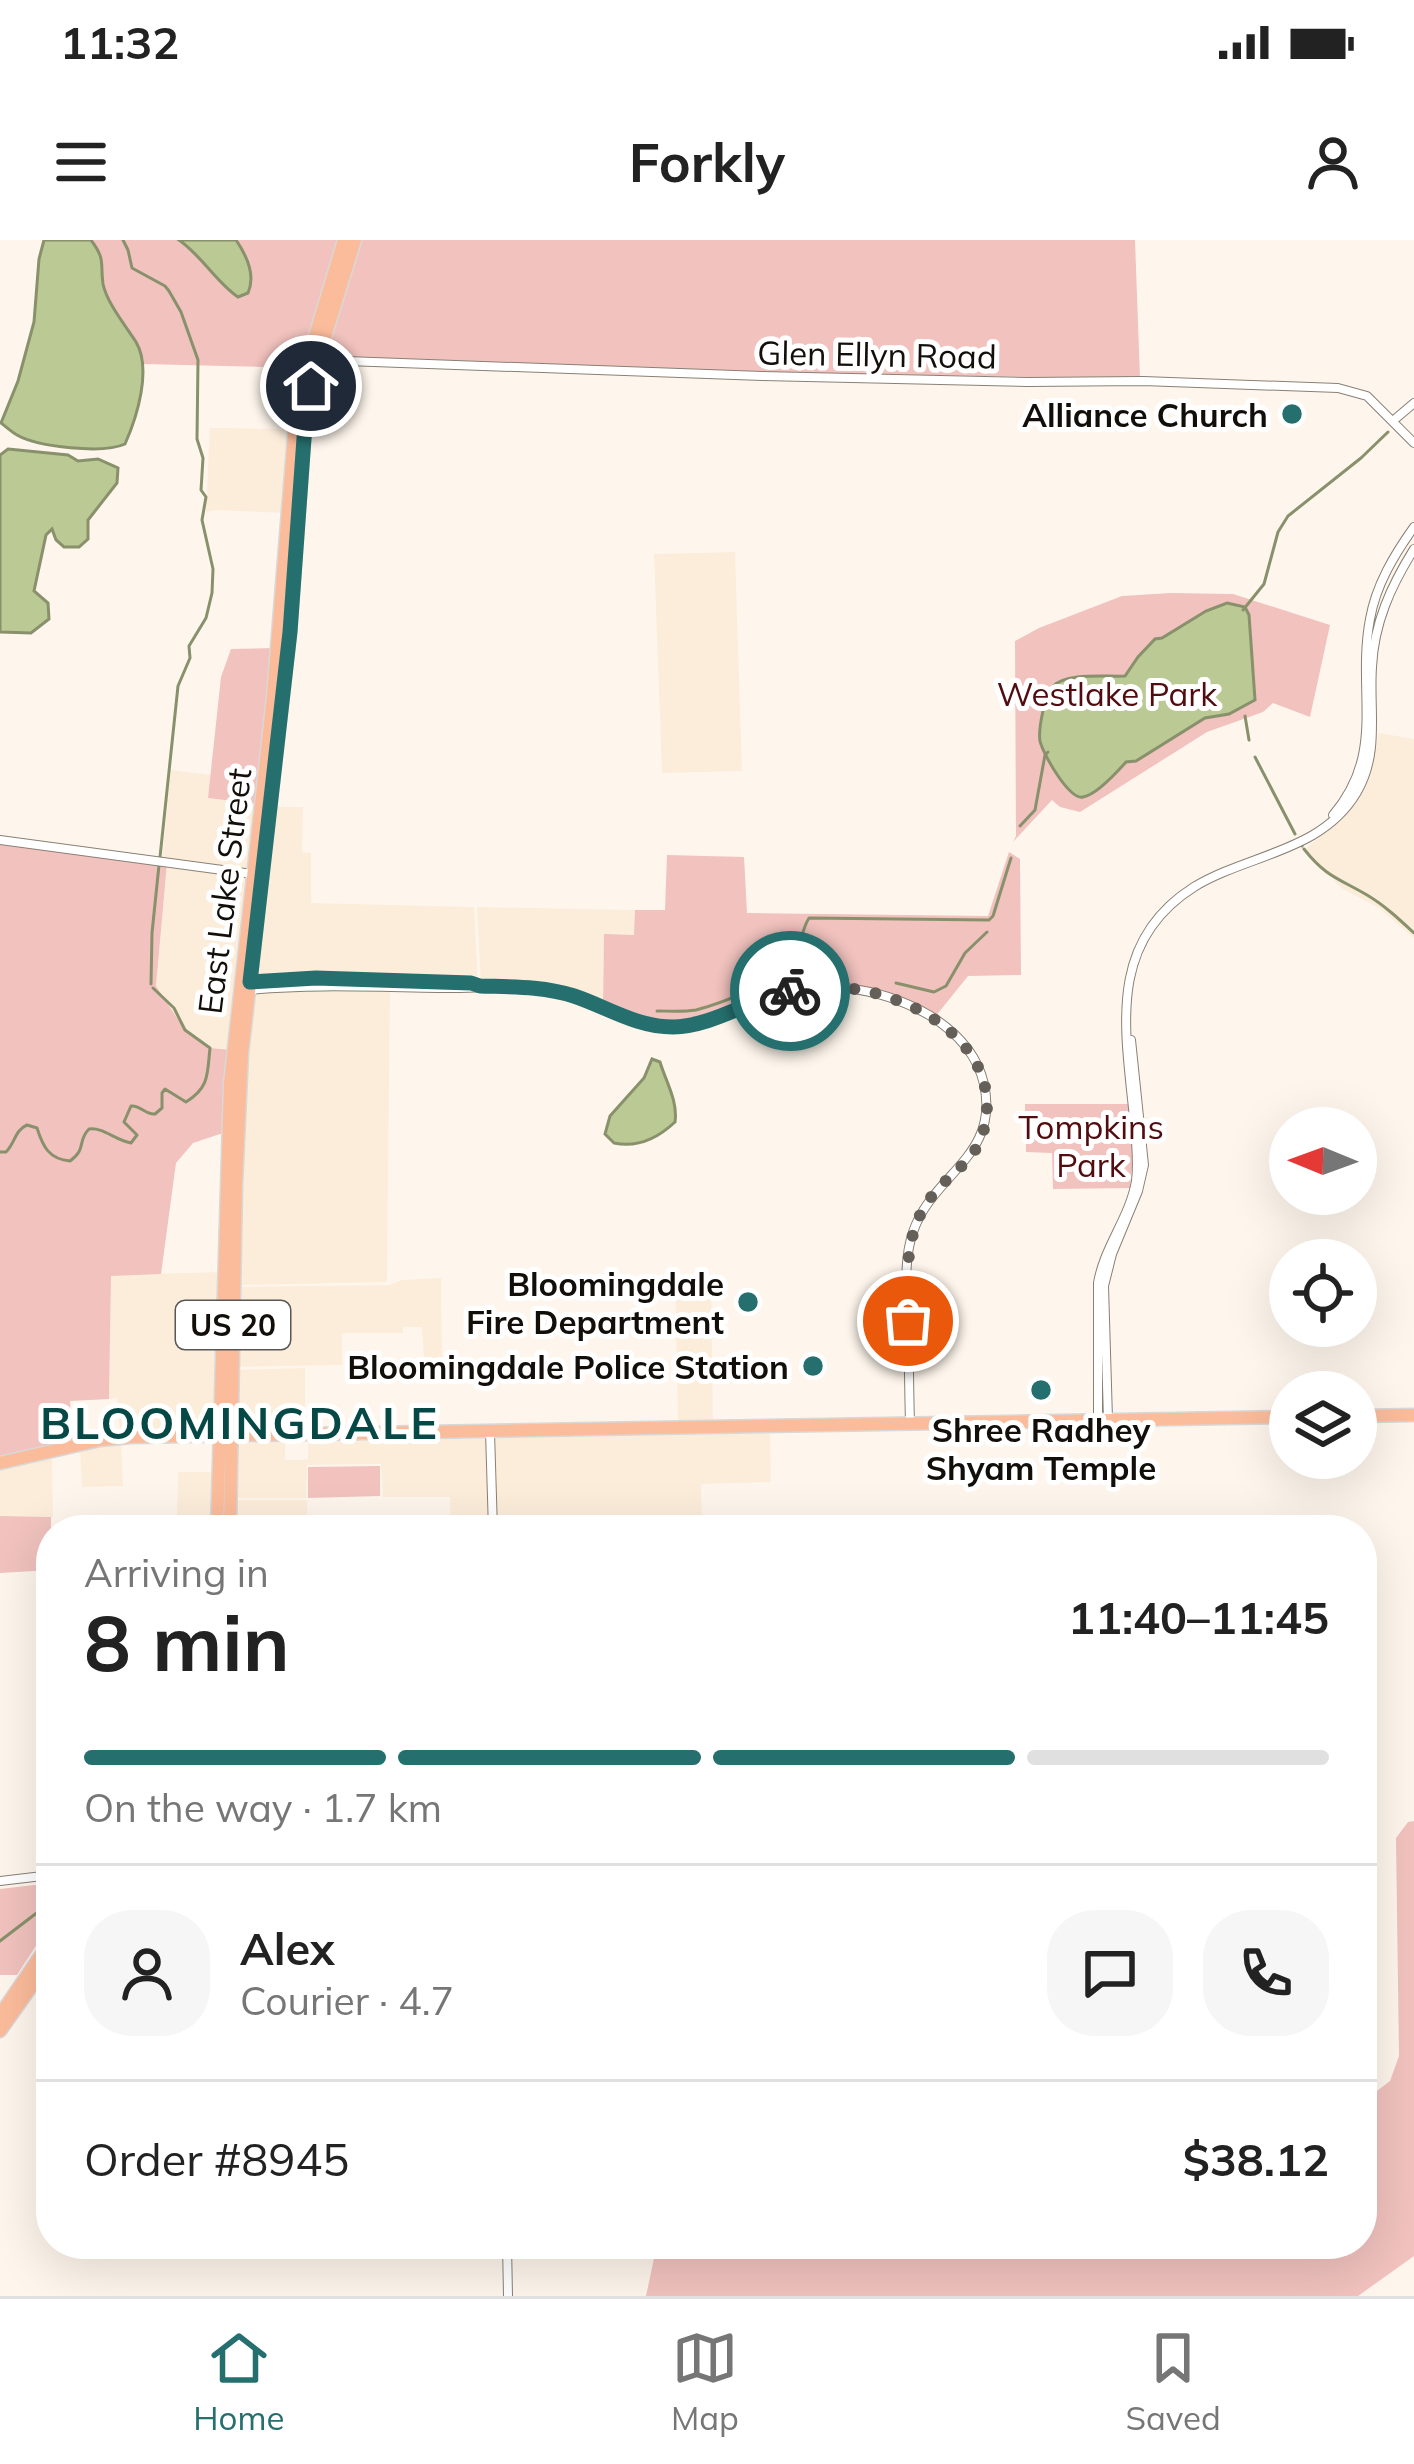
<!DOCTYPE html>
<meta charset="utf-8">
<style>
body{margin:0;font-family:Mulish,sans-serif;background:#f6f6f6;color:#222;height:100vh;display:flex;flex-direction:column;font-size:45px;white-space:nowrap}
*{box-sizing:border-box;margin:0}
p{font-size:39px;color:#767676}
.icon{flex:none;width:66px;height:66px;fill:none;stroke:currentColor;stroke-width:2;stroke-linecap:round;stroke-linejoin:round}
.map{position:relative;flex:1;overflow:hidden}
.sheet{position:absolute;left:36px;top:1275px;width:1341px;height:744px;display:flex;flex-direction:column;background:#fff;border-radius:48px;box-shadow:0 12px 48px #0002}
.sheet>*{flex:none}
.needle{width:78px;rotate:271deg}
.tools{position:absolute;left:1269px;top:867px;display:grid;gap:24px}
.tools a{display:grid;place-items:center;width:108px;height:108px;border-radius:50%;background:#fff;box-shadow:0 12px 48px #0002;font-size:60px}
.pin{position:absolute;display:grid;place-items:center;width:102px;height:102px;color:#fff;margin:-51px;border:6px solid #fff;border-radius:50%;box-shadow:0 3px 12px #0007}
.courier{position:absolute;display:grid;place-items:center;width:120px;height:120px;margin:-60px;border:9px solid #25706e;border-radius:50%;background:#fff;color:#222;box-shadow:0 3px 15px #0007}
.summary em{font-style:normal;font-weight:700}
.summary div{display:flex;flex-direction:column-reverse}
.summary{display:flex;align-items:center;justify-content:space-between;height:204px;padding:0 48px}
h1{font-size:78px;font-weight:700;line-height:90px}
.bar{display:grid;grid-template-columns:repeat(4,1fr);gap:18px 12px;align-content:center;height:144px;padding:0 48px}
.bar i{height:15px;border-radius:9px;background:#e0e0e0}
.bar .current{background:#25706e}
.bar p{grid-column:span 4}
.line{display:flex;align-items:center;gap:30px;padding:0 48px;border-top:3px solid #e0e0e0}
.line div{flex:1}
.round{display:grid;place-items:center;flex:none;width:126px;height:126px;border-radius:48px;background:#f6f6f6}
.status{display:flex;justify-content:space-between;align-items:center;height:84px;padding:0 60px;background:#fff;direction:ltr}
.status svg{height:33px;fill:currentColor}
header{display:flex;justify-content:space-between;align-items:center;height:156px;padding:0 48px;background:#fff;font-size:54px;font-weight:700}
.dock{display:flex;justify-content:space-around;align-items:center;height:168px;border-top:3px solid #e0e0e0;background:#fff;font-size:33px;color:#767676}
.dock a{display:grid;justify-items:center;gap:6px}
.dock .current{color:#25706e}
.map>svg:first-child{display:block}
</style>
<div class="status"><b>11:32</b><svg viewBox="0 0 49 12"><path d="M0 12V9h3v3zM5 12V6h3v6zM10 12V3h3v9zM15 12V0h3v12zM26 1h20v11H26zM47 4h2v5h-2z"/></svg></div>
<header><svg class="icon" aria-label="menu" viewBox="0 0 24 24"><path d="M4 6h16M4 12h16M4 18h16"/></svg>Forkly<svg class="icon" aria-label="person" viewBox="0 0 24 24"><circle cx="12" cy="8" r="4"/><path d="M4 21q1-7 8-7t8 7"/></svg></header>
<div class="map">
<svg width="1414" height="2056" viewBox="0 0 1414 2056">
<rect width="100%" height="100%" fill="#fef6ec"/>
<!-- built -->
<path fill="#fceddb" d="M210,188L293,189L286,273L216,270L206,272Z
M735,312L742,531L662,533L654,314Z
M1379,493L1414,499V698L1379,668L1341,648L1306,609L1352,568L1370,534Z
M171,530L211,535L208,558L259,564L251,633L162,621Z
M272,567H303L302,612L311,613V663L474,667L478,744L252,741Z
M167,625L249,637L230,809L210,808L185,790L156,746Z
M477,667L635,670V695H604L603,767L576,756L481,745Z
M390,748L387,1042L236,1045L250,751Z
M221,1032L218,1186L120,1191L117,1158L109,1159L111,1035Z
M441,1038L442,1125H424L422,1087H403V1093H342V1125L232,1127L236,1047L389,1045L402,1040Z
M711,1039L713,1181L678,1182L675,1040Z
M305,1128V1186L233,1187L232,1130Z
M770,1192L771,1242L701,1244L702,1290H494L492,1198Z
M427,1197H488L491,1290H451L450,1257H383L381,1224L307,1225L306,1258H231L232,1204L285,1200V1220H300L308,1219V1199Z
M121,1203L123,1246L82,1247L80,1210Z
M52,1215L53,1277L0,1276V1227Z
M178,1232H217L216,1290H170V1279L177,1278Z
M231,1260H307V1290H231Z"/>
<!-- green -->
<path fill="#f1c2be" d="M81,0H343L305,128L143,124L120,83Z
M356,0H1135L1140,139L763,132L356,118C346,116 337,114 332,104C324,84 350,22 356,0Z
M1171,353L1233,354L1330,385L1310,477L1273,463L1263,472L1207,492L1080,572L1060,567L1052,560L1013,602L1016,596L1015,401L1039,388L1122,356Z
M276,408L259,564L208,558L221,437L231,409Z
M0,600L167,623L156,746L185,790L210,808L233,810L226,892L193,903L176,923L161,1034L111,1036L109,1159L70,1161L73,1201L0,1218Z
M1009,612L1020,619L1021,735L968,736L935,777L883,750L835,744L795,748L691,784L644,782L603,767L604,694L634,695L635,670H665L667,615L744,617L747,673L988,676Z
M1025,864H1128L1134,907L1130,948L1053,949L1052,913L1026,912Z
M380,1226V1256L308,1258V1227Z
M0,1276L51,1277V1330L0,1333Z
M1414,1581V2016L1358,2056H646L657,2004H1362V1866L1365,1860L1390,1841L1399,1816L1396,1598L1408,1582Z
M51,1643V1683L17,1735H0V1649Z"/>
<!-- water -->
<path fill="#bbc995" stroke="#88916b" stroke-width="3" d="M44,0H91C106,20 100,23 103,44C107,63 125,85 136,102C152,129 137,177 125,204C103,214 38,207 17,195C13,193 4,185 1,183L18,141L34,82L39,19Z
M179,0H236C247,16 256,35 248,53L238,57C216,42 202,16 179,0Z
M8,209L68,215L78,221L98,219L118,228L117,243L88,280V299L79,307H64L56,300L52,289L46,295L34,351L48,363L49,379L31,393L0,392V215Z
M1227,363L1245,367L1249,375L1255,460L1229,474L1205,478L1136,521L1126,522C1118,531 1096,555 1083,557C1069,560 1043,514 1040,501C1038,490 1045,454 1052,447C1066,432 1106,437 1125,436L1138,417L1155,399L1162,398L1206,371Z
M652,819L660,822C666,842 678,861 675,882C658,898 637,908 614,903L605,894L610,876L644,838Z"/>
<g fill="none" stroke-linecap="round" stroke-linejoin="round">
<!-- stream -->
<path stroke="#88916b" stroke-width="3" d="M123,0L128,10L132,28L165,46L169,51L181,72L198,120L197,199L203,218L201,250L206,257L202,280L213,329L212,353L206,378L189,406L190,418L178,446L160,617
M1243,370L1264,344L1278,292L1288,276L1361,218L1388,192
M1245,476L1249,500
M1255,517L1295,594
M1020,586L1035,570L1045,515L1048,512
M1302,605V606
M1304,609C1326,637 1338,638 1367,655C1384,665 1399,679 1414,693
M896,743L934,752L946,746L965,713L987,692
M151,744L152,693L159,625
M657,771C670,771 683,772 696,770C716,765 783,740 793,724C801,710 800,692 809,678L989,680L993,676L1011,618
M0,912H6C15,903 15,890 27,885L37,888C43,907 49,919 70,921C87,909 77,901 89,889C103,887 115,900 131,903L137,895L124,882L131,866C141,865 145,875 155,874L162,868V853L165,849L186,862C210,847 207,834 210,808L185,790L174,768L153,748
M0,1701L51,1662"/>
<!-- minor casing -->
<g stroke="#898075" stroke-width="10">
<path id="minor" d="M319,120L762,136L1028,142L1143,141L1338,148L1367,156L1414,203
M1394,180L1414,163
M1333,575C1387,512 1356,452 1370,379C1376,345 1394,315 1414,287
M0,600L252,634
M248,743L307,738L471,743L478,745
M247,750C311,744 373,747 438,748C474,749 510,744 546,750C585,756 619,782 658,786C696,790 728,771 762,759C817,738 878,746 929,775C955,791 977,813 984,844C1000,917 933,933 913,992C903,1021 907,1053 908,1083C909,1116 909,1149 910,1183
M1108,1179L1104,1046L1112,1014L1138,951L1144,925L1131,800
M1098,1181V1043C1104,1007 1130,977 1136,941C1139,917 1135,892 1133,868C1124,783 1110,700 1194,647C1248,614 1322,612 1357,552C1380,512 1369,471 1372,427C1374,383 1391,346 1414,309
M490,1192L493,1290
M0,1641L51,1635
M507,2004L508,2056"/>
</g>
<!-- major casing -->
<g stroke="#d9d8d8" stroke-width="15">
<path id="major" d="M1356,1176L1414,1175
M0,1223L100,1200L131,1197L1290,1177
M217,1290L230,844L273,457L296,171L305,129L344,0
M230,1290L236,945L242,813L290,392L306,171L318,120L355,0
M0,1775L51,1700
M0,1791L51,1719"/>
</g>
<!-- minor -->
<use href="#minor" stroke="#fff" stroke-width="8"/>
<!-- major -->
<use href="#major" stroke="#fbbc9b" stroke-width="12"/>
</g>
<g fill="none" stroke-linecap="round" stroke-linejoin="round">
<!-- done -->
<path stroke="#655f59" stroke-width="12" stroke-dasharray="0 21.6" d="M790,751C811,747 833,745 854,749C924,759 1006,812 983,893C976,918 953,932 937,950C903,987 907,1035 908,1081"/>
<!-- route -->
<path stroke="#25706e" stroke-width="15" d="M311,146L306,171L290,392L250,742L316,738L471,743L480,746C511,747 543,746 574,756C607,767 636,787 673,787C714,786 750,759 790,751"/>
</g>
<!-- markers -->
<g fill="#25706e" stroke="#fff" stroke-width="4.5">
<circle cx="1292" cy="174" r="12"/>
<circle cx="748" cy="1062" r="12"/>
<circle cx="813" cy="1126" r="12"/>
<circle cx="1041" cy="1150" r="12"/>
</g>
<g text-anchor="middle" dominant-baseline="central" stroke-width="10" stroke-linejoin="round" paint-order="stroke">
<!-- shield labels -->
<rect fill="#fff" stroke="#595654" stroke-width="3" x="176" y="1061" width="114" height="48" rx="9"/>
<g font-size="30" font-weight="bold" fill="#120e0a">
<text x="233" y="1085">US 20</text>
</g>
<!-- street labels -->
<g font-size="33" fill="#120e0a" stroke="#fff">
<text transform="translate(877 114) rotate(1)">Glen Ellyn Road</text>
<text transform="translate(224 651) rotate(-83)">East Lake Street</text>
</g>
<!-- poi labels -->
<g font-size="33" font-weight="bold" fill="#120e0a" stroke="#fff" text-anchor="end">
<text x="1268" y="174">Alliance Church</text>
<text x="724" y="1043">Bloomingdale<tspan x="724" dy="38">Fire Department</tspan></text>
<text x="789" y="1126">Bloomingdale Police Station</text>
<text x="1041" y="1189" text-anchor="middle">Shree Radhey<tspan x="1041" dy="38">Shyam Temple</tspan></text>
</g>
<!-- park labels -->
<g font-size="33" fill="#520c10" stroke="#fff">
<text x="1107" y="453">Westlake Park</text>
<text x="1091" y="886">Tompkins<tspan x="1091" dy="38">Park</tspan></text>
</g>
<!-- district labels -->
<g font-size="45" font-weight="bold" letter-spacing="3" fill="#054846" stroke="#fff">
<text x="240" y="1182">BLOOMINGDALE</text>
</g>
</g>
</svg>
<div class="tools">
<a><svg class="needle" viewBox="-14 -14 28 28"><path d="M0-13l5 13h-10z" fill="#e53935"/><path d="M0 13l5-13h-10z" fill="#767676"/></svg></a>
<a><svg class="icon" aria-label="locate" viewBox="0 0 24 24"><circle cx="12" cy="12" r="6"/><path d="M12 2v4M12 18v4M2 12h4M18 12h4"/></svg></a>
<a><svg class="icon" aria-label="layers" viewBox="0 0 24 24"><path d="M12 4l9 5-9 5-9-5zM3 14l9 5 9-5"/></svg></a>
</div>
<div class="pin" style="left:908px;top:1081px;background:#ea580c"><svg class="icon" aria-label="bag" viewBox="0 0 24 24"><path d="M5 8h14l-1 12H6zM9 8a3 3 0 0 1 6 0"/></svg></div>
<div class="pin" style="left:311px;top:146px;background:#1f2937"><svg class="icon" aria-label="home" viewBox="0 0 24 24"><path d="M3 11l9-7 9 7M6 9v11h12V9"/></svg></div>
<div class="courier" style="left:790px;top:751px"><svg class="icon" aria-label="bike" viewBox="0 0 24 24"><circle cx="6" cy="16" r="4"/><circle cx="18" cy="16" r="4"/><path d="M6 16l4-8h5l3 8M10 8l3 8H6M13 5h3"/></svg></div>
<section class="sheet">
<div class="summary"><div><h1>8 min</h1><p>Arriving in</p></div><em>11:40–11:45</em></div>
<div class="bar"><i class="current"></i><i class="current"></i><i class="current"></i><i></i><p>On the way · 1.7 km</p></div>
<div class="line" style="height:216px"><a class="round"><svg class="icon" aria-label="person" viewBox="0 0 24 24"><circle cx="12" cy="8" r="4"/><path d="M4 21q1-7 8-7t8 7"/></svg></a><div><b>Alex</b><p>Courier · 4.7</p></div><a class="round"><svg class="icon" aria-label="chat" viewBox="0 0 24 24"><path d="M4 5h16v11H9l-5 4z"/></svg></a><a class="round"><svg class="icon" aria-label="phone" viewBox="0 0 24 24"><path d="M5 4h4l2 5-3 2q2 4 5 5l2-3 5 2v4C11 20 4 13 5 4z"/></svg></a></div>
<div class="line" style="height:156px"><div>Order #8945</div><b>$38.12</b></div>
</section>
</div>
<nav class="dock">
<a class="current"><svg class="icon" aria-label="home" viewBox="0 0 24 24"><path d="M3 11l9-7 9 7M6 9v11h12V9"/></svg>Home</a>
<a><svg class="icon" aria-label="map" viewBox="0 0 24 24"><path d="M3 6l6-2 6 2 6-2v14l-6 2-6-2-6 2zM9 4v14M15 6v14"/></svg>Map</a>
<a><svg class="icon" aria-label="saved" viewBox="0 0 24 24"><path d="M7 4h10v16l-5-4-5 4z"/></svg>Saved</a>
</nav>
